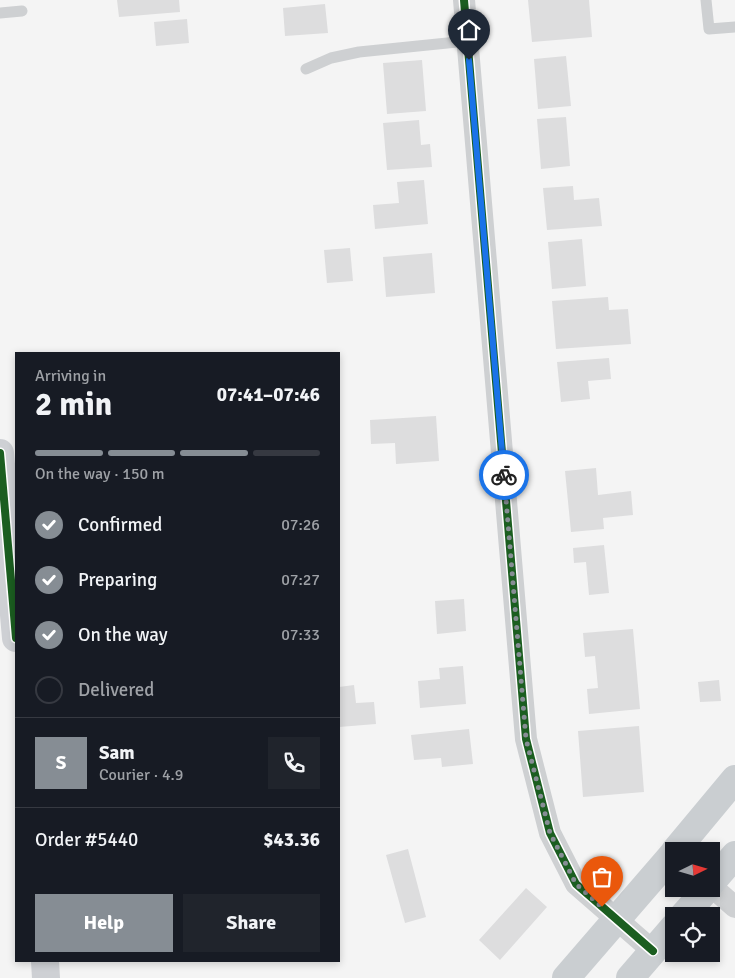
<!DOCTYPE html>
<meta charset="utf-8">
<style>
body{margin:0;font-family:Signika,sans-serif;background:#20242c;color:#f1f3f6;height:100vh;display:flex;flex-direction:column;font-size:19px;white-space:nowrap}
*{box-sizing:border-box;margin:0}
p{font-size:16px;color:#9ea1a6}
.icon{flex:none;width:28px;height:28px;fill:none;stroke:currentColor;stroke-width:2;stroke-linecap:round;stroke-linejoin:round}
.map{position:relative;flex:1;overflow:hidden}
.details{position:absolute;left:15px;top:352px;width:325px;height:610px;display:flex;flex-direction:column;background:#171b24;border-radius:0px;box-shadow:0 2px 8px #0003}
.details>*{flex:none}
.needle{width:32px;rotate:85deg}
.tools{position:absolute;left:665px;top:842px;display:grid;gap:10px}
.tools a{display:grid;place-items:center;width:55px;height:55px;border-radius:0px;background:#171b24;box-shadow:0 2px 8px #0003;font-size:25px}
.pin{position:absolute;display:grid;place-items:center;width:42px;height:42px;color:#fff;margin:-51px -21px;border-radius:50% 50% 50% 0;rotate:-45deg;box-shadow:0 0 5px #0007}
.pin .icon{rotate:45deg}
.courier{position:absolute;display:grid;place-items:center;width:50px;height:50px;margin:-25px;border:4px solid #1a73e8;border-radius:50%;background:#fff;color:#222;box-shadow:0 1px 6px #0007}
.overview em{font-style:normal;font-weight:800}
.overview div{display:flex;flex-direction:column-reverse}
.overview{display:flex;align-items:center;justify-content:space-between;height:85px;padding:0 20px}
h1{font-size:32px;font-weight:800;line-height:38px}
.bar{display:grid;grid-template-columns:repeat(4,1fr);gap:8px 5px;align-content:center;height:60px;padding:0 20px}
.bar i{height:6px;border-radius:4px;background:#363941}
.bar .selected{background:#868d94}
.bar p{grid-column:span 4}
.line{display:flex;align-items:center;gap:12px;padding:0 20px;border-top:1px solid #363941}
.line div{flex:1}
.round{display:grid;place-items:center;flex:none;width:52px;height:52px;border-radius:0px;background:#20242c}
ol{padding:0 20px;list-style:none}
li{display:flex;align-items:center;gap:15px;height:55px}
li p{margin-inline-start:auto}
li .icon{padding:5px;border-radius:50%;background:#868d94;color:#fff;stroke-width:4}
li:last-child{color:#9ea1a6}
li i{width:28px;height:28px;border:2px solid #363941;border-radius:50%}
.primary-button{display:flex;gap:10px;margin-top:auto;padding:10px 20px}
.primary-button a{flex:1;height:58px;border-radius:0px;background:#868d94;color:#fff;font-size:20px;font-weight:800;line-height:58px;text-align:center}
.primary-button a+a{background:#20242c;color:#f1f3f6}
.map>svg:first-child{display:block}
</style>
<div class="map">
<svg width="735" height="978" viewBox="0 0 735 978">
<rect width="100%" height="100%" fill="#f4f4f4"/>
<!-- building -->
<path fill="#ddddde" d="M117,0H179L180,12L119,17Z
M528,0H589L592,37L532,42Z
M325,4L328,33L285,36L283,8Z
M187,19L189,43L156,46L154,22Z
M566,56L571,106L538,109L534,59Z
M422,60L426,111L387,114L383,63Z
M566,117L570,166L541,169L537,119Z
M419,120L421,145L430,144L432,167L387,170L383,123Z
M424,180L428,224L375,229L373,205L399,203L397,182Z
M573,186L574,200L599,198L602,226L547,230L543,188Z
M582,239L586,286L552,289L548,242Z
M350,248L353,281L327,283L324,250Z
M432,253L435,293L386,297L383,257Z
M608,297L609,310L628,309L631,344L556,349L552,301Z
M609,358L611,379L588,381L590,399L561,402L557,362Z
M436,416L439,461L396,464L395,443L371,444L370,420Z
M596,468L598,495L631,491L633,515L603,518L604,529L571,532L565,471Z
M604,545L609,593L589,595L586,562L574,563L573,548Z
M464,599L466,631L437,634L435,601Z
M633,629L640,709L589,714L587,689L598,688L595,656L585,657L583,633Z
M463,666L466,704L420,708L418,681L440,679L439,668Z
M719,680L721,701L700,702L698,682Z
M354,685L356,703L374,702L376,724L339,727V687Z
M639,726L644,792L583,797L578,731Z
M469,729L473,764L442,767L441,758L414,760L411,735Z
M408,849L426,917L405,923L386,855Z
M526,888L547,907L500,960L479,940Z"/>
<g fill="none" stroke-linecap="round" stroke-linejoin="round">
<!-- lane -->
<path stroke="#ced0d2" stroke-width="11" d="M706,0L709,29L735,27
M0,13L22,11
M306,69L331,58L359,52L467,41"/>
<!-- street -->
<path stroke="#ced0d2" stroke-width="22" d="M464,0L526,739L550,833L576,884L653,951
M711,886L735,907"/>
<!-- secondary -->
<path stroke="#ced0d4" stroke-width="28" d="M0,453L16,638
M45,961L46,978"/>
<!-- primary -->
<path stroke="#caced1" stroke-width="28" d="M675,851L735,779
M711,883L735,855
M683,916L707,889
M566,978L674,853
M630,978L674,927"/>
<!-- cycleway casing -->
<g stroke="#fff" stroke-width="11">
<path id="cycleway" d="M464,0L526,739L550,833L576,884L653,951
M0,453L16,638"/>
</g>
<!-- cycleway -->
<use href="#cycleway" stroke="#1b5e20" stroke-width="8"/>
</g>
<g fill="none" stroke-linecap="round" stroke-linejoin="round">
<!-- done -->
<path stroke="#868d94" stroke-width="5" stroke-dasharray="0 9" d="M504,475L526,739L550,833L576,884L602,907"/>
<!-- route -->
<path stroke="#1a73e8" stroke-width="6" d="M469,60L504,475"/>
</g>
</svg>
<div class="tools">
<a><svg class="needle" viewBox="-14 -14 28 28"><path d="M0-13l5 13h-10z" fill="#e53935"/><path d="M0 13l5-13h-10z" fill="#9ea1a6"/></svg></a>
<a><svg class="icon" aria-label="locate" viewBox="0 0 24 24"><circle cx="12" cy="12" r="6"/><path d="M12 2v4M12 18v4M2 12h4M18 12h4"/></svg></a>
</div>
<div class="pin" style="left:602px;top:907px;background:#ea580c"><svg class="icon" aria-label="bag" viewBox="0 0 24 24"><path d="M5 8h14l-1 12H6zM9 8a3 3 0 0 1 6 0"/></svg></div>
<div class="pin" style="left:469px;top:60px;background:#1f2937"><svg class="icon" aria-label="home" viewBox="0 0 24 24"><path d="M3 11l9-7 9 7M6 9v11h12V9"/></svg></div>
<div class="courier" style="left:504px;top:475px"><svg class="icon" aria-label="bike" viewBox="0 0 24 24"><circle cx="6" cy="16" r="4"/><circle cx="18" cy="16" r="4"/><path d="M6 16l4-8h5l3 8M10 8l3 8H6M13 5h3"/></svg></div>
<section class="details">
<div class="overview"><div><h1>2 min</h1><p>Arriving in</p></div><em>07:41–07:46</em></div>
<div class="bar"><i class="selected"></i><i class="selected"></i><i class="selected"></i><i></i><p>On the way · 150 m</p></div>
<ol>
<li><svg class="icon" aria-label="check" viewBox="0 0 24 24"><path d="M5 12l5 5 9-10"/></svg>Confirmed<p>07:26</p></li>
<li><svg class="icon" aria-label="check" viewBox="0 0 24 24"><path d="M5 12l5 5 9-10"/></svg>Preparing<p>07:27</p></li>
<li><svg class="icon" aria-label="check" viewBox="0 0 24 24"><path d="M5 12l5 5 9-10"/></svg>On the way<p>07:33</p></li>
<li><i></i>Delivered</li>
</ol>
<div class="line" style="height:90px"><b class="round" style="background:#868d94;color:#fff">S</b><div><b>Sam</b><p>Courier · 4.9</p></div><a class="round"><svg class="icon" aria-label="phone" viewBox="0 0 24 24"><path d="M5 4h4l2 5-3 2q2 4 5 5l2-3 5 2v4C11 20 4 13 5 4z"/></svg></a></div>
<div class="line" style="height:65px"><div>Order #5440</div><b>$43.36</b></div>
<div class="primary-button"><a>Help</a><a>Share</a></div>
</section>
</div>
